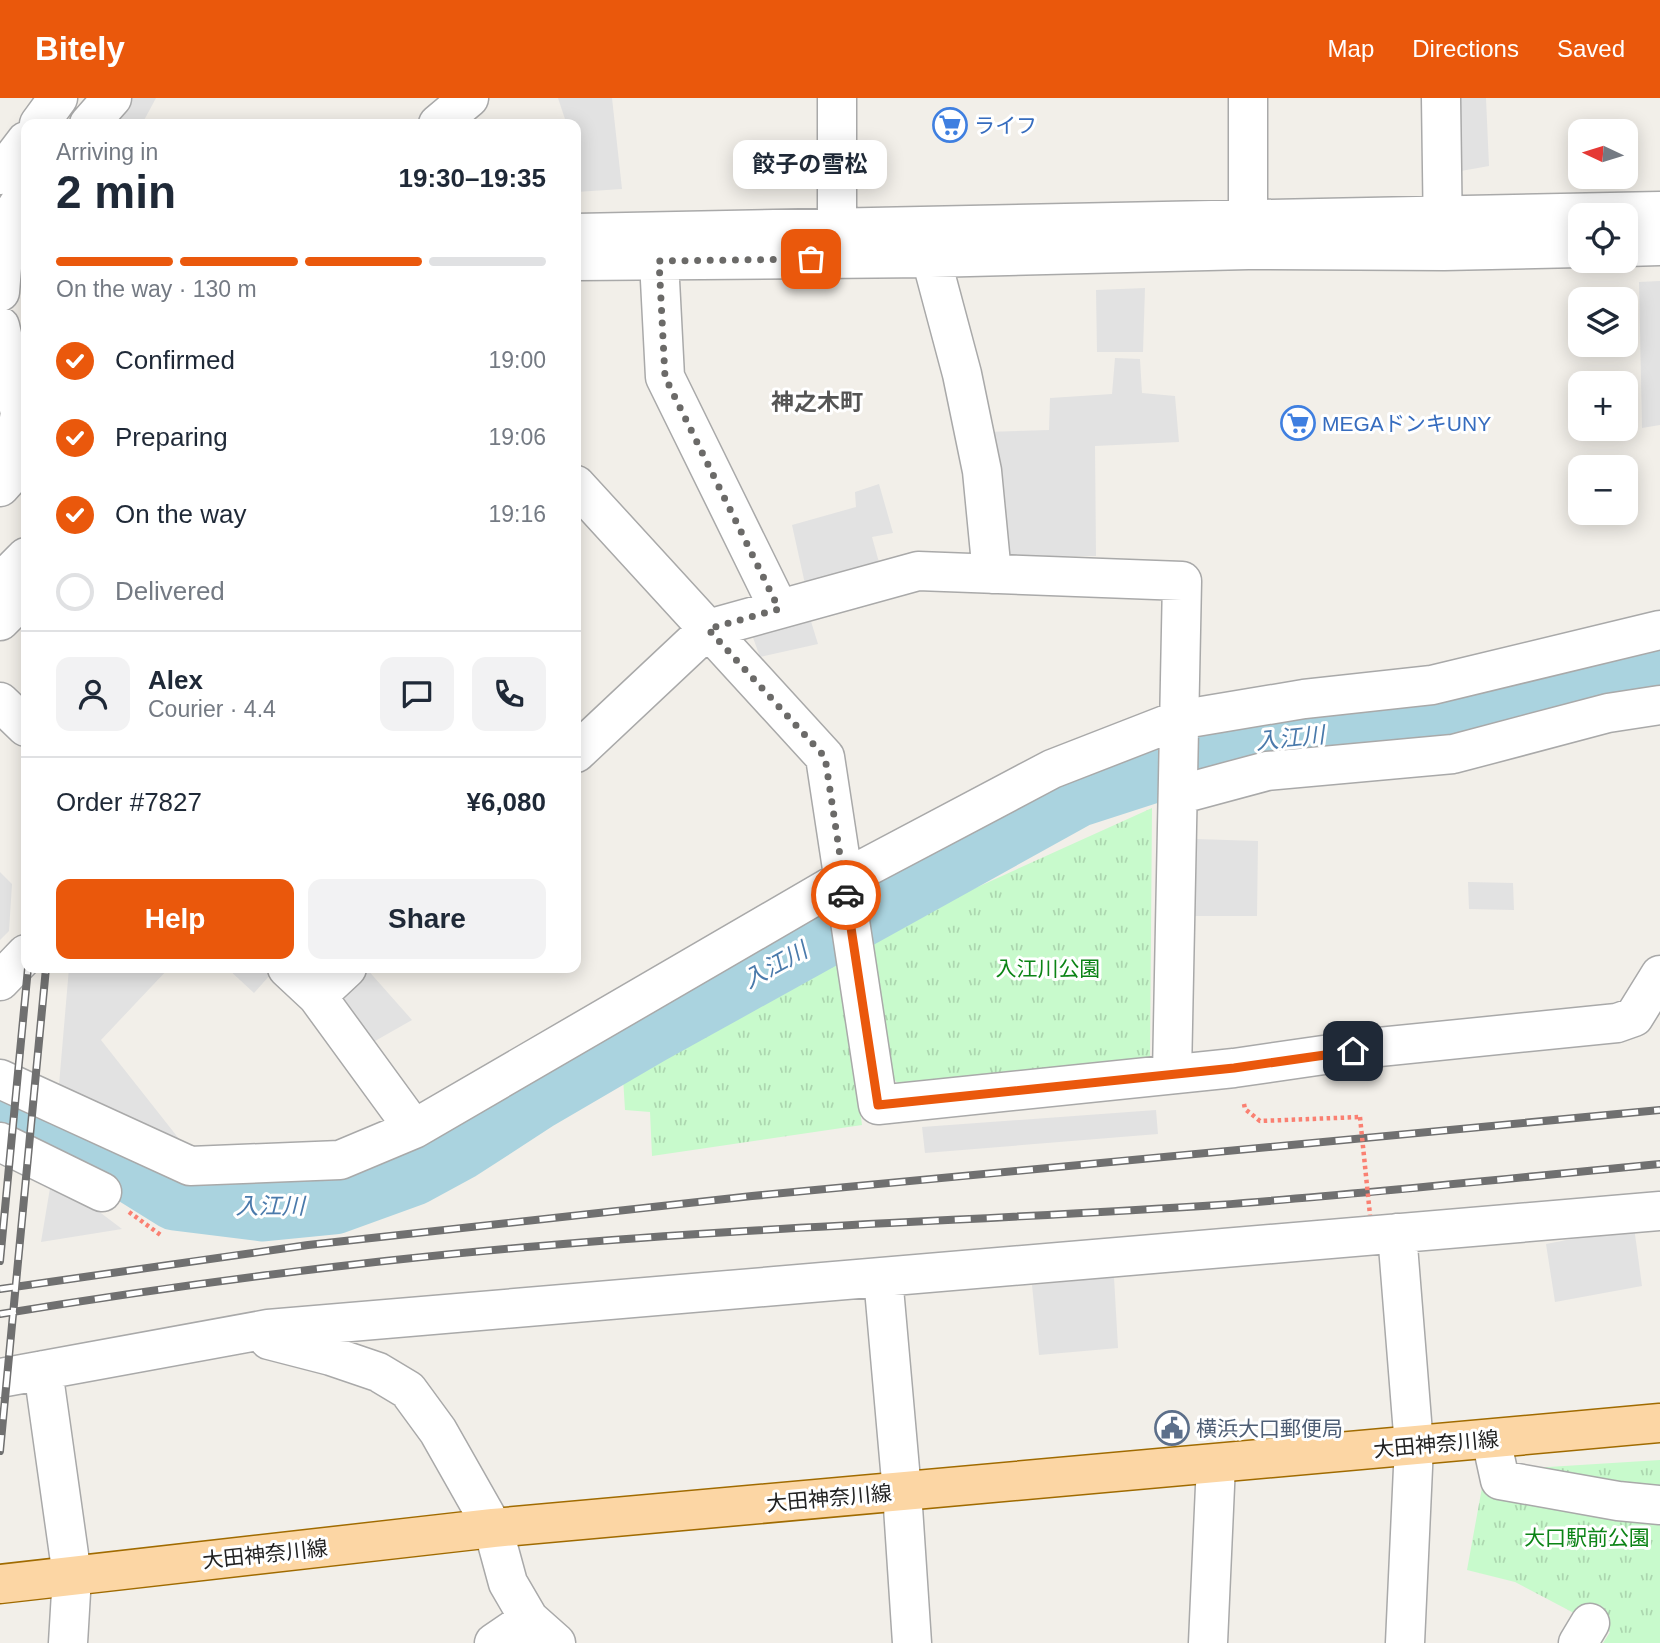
<!DOCTYPE html>
<meta charset="utf-8">
<style>
body{margin:0;font-family:Helvetica,"Noto Sans JP",sans-serif;background:#f2f2f3;color:#1f2937;height:100vh;display:flex;flex-direction:column;font-size:26px;white-space:nowrap}
*{box-sizing:border-box;margin:0}
p{font-size:23px;color:#747a83}
.icon{flex:none;width:38px;height:38px;fill:none;stroke:currentColor;stroke-width:2;stroke-linecap:round;stroke-linejoin:round}
.map{position:relative;flex:1;overflow:hidden}
.details{position:absolute;left:21px;top:21px;width:560px;height:854px;display:flex;flex-direction:column;background:#fff;border-radius:14px;box-shadow:0 4px 18px #0003}
.details>*{flex:none}
.needle{width:46px;rotate:274deg}
.controls{position:absolute;left:1568px;top:21px;display:grid;gap:14px}
.controls a{display:grid;place-items:center;width:70px;height:70px;border-radius:14px;background:#fff;box-shadow:0 4px 18px #0003;font-size:35px}
.pin{position:absolute;display:grid;place-items:center;width:60px;height:60px;color:#fff;margin:-30px;border-radius:14px;box-shadow:0 4px 10px #0006}
.courier{position:absolute;display:grid;place-items:center;width:70px;height:70px;margin:-35px;border:5px solid #ea580c;border-radius:50%;background:#fff;color:#222;box-shadow:0 2px 9px #0007}
.bubble{position:absolute;height:49px;border-radius:14px;background:#fff;box-shadow:0 4px 18px #0003;font-size:23px;font-weight:700;line-height:49px;text-align:center}
.overview em{font-style:normal;font-weight:700}
.overview div{display:flex;flex-direction:column-reverse}
.overview{display:flex;align-items:center;justify-content:space-between;height:119px;padding:0 35px}
h1{font-size:46px;font-weight:700;line-height:52px}
.bar{display:grid;grid-template-columns:repeat(4,1fr);gap:10px 7px;align-content:center;height:84px;padding:0 35px}
.bar i{height:9px;border-radius:5px;background:#e0e1e3}
.bar .selected{background:#ea580c}
.bar p{grid-column:span 4}
.line{display:flex;align-items:center;gap:18px;padding:0 35px;border-top:2px solid #e0e1e3}
.line div{flex:1}
.round{display:grid;place-items:center;flex:none;width:74px;height:74px;border-radius:14px;background:#f2f2f3}
ol{padding:0 35px;list-style:none}
li{display:flex;align-items:center;gap:21px;height:77px}
li p{margin-inline-start:auto}
li .icon{padding:7px;border-radius:50%;background:#ea580c;color:#fff;stroke-width:4}
li:last-child{color:#747a83}
li i{width:38px;height:38px;border:4px solid #e0e1e3;border-radius:50%}
.action{display:flex;gap:14px;margin-top:auto;padding:14px 35px}
.action a{flex:1;height:80px;border-radius:14px;background:#ea580c;color:#fff;font-size:28px;font-weight:700;line-height:80px;text-align:center}
.action a+a{background:#f2f2f3;color:#1f2937}
header{display:flex;align-items:center;gap:42px;box-sizing:border-box;height:98px;padding:0 35px;background:#ea580c;color:#fff}
header strong{font-size:33px}
nav{display:flex;gap:38px;margin-inline-start:auto;font-size:24px}
.map>svg:first-child{display:block}
</style>
<header>
<strong>Bitely</strong>
<nav><a>Map</a><a>Directions</a><a>Saved</a></nav>
</header>
<div class="map">
<svg width="1660" height="1545" viewBox="0 0 1660 1545">
<defs>
<pattern id="park-tufts" width="24" height="20" patternUnits="userSpaceOnUse" patternTransform="scale(1.75)"><rect width="24" height="20" fill="#c8facc"/><path d="M3 7l-1-3M5 7V3M7 7l1-3M15 17l-1-3M17 17v-4M19 17l1-3" fill="none" stroke="#acd6af"/></pattern>
</defs>
<rect width="100%" height="100%" fill="#f2efe9"/>
<!-- park -->
<path fill="url(#park-tufts)" d="M1152,710L1150,959L1142,966L900,988L887,973L867,839Z
M838,848L862,1027L652,1058L650,1014L625,1012L622,963Z
M1660,1362V1545H1603L1610,1534L1515,1484L1467,1472L1485,1373Z"/>
<!-- parking -->
<path fill="#e2e2e2" d="M123,0H156L142,26H114Z
M558,0H612L622,91L576,94V26H559L565,21Z
M1460,0H1486L1489,68L1461,73Z
M1660,183V327L1642,330L1639,184Z
M1145,190L1143,254H1097L1096,192Z
M1115,260L1140,261L1142,295L1175,298L1179,344L1095,348L1096,458L1007,459L985,334L1049,332L1050,300L1112,296Z
M879,386L893,435L872,439L880,468L805,486L792,427L856,409L855,394Z
M809,517L818,546L760,559L751,534Z
M1196,741L1258,743L1257,818H1189Z
M0,774L12,786L9,833L0,842Z
M1468,784L1513,785L1514,812L1469,811Z
M69,870H169L101,942L187,1051L59,987Z
M227,870H264L271,876L254,895Z
M366,870L412,922L368,947L330,904Z
M1156,1012L1158,1036L925,1055L922,1029Z
M52,1078L122,1131L41,1144Z
M1634,1129L1642,1188L1555,1204L1546,1146Z
M1114,1179L1118,1250L1039,1257L1032,1187Z"/>
<g fill="none" stroke-linecap="round" stroke-linejoin="round">
<!-- river -->
<path stroke="#aad3df" stroke-width="61" d="M0,1011L106,1059L175,1102L263,1113L334,1106L414,1077L460,1052L537,1002L650,936L1077,699L1244,645L1461,624L1607,582L1660,574"/>
<!-- minor casing -->
<g stroke="#a9a9a9" stroke-width="41">
<path id="minor" d="M1441,0L1443,141
M39,26L58,0
M89,26L112,0
M438,26L469,0
M0,77L26,43
M576,135L1660,113
M1248,146V0
M1626,149L1660,148
M837,155V0
M931,160L962,276L982,373L992,476
M576,163L931,160L1248,152L1444,153L1580,150
M659,163L665,279L779,511
M0,194C3,161 3,122 26,96
M0,228L20,315L9,379L0,389
M576,387L825,659L878,1007L1234,970L1379,949L1617,925L1634,919L1660,877
M0,485L26,459
M0,523L26,497
M0,604L26,629
M576,655L708,531L918,473L1182,483L1172,976
M1178,697L1267,673L1453,656L1608,615L1660,607
M287,870L317,898L414,1031
M0,883L26,856
M317,898L347,870
M0,981L190,1068L340,1062L414,1031L844,781L1052,671L1178,622L1304,601L1432,587L1660,532
M0,1044L102,1094
M1397,1135L1414,1348L1405,1545
M883,1179L902,1394L912,1545
M269,1242L331,1258L378,1274L408,1292L438,1333L493,1430L508,1485L529,1521L556,1545
M43,1272L72,1478L68,1545
M0,1280L268,1231L1660,1113
M1491,1341L1500,1382L1618,1403L1660,1407
M494,1545L529,1521
M1208,1545L1216,1366
M1578,1545L1590,1525"/>
</g>
<!-- major casing -->
<g stroke="#a06b00" stroke-width="41">
<path id="major" d="M0,1486L493,1430L1660,1325"/>
</g>
<!-- path -->
<path stroke="#fa8072" stroke-width="4.5" stroke-dasharray="3.5 3.5" stroke-linecap="butt" d="M1244,1006L1245,1011L1260,1023L1360,1019
M129,1114L162,1138"/>
<!-- minor -->
<use href="#minor" stroke="#fff" stroke-width="38"/>
<!-- major -->
<use href="#major" stroke="#fcd6a4" stroke-width="38"/>
<!-- rail casing -->
<g stroke="#707070" stroke-width="8">
<path id="rail" d="M0,1163L28,870
M0,1191L308,1147L752,1098L1660,1012
M0,1216C179,1187 360,1163 540,1148C766,1128 992,1122 1218,1107C1365,1096 1513,1080 1660,1066
M0,1353L46,870"/>
</g>
<!-- rail -->
<use href="#rail" stroke="#fff" stroke-width="5" stroke-dasharray="16" stroke-linecap="butt"/>
<!-- path-bridge -->
<path stroke="#fa8072" stroke-width="4.5" stroke-dasharray="3.5 3.5" stroke-linecap="butt" d="M1360,1019L1370,1117"/>
</g>
<g fill="none" stroke-linecap="round" stroke-linejoin="round">
<!-- done -->
<path stroke="#6b6a68" stroke-width="7" stroke-dasharray="0 12.6" d="M811,161L659,163L665,279L779,511L708,531L825,659L846,797"/>
<!-- route -->
<path stroke="#ea580c" stroke-width="9" d="M846,797L878,1007L1234,970L1353,953"/>
</g>
<!-- icons -->
<defs>
<g id="supermarket-ring" transform="scale(1.75)"><circle r="9.5" fill="#fff" stroke="#3f7fe0" stroke-width="1.5"/><path d="M-6-5.5h2.5l.6 2H6L4.5 2H-2.5L-4.4-4H-6ZM-1.5 3.2a1.3 1.3 0 1 0 .1 0ZM3 3.2a1.3 1.3 0 1 0 .1 0Z" fill="#3f7fe0"/></g>
<g id="civic-ring" transform="scale(1.75)"><circle r="9.5" fill="#fff" stroke="#5c6f8a" stroke-width="1.5"/><path d="M-.6-6.5H3V-4.5H.6V-3L4-1V1h2V6H-6V1h2V-1L-.6-3ZM-1.2 2.5V6h2.4V2.5Z" fill="#5c6f8a"/></g>
</defs>
<g fill-rule="evenodd">
<use href="#supermarket-ring" x="950" y="27"/>
<use href="#supermarket-ring" x="1298" y="325"/>
<use href="#civic-ring" x="1172" y="1330"/>
</g>
<g text-anchor="middle" dominant-baseline="central" stroke-width="6" stroke-linejoin="round" paint-order="stroke">
<!-- shop labels -->
<g font-size="21" fill="#366cbe" stroke="#fff" text-anchor="start">
<text x="974" y="27">ライフ</text>
<text x="1322" y="325">MEGAドンキUNY</text>
</g>
<!-- park labels -->
<g font-size="21" fill="#0c8416" stroke="#fff">
<text x="1048" y="870">入江川公園</text>
<text x="1587" y="1439">大口駅前公園</text>
</g>
<!-- service labels -->
<g font-size="21" fill="#4e5e75" stroke="#fff" text-anchor="start">
<text x="1196" y="1330">横浜大口郵便局</text>
</g>
<!-- street labels -->
<g font-size="21" fill="#222" stroke="#fff">
<text transform="translate(1436 1346) rotate(-5)">大田神奈川線</text>
<text transform="translate(829 1400) rotate(-5)">大田神奈川線</text>
<text transform="translate(265 1456) rotate(-6)">大田神奈川線</text>
</g>
<!-- neighbourhood labels -->
<g font-size="23" font-weight="bold" fill="#555" stroke="#fff">
<text x="817" y="304">神之木町</text>
</g>
<!-- water labels -->
<g font-size="23" font-style="italic" fill="#4a7aab" stroke="#fff">
<text transform="translate(1290 640) rotate(-6)">入江川</text>
<text transform="translate(775 867) rotate(-29)">入江川</text>
<text x="270" y="1108">入江川</text>
</g>
</g>
</svg>
<div class="controls">
<a><svg class="needle" viewBox="-14 -14 28 28"><path d="M0-13l5 13h-10z" fill="#e53935"/><path d="M0 13l5-13h-10z" fill="#747a83"/></svg></a>
<a><svg class="icon" aria-label="locate" viewBox="0 0 24 24"><circle cx="12" cy="12" r="6"/><path d="M12 2v4M12 18v4M2 12h4M18 12h4"/></svg></a>
<a><svg class="icon" aria-label="layers" viewBox="0 0 24 24"><path d="M12 4l9 5-9 5-9-5zM3 14l9 5 9-5"/></svg></a>
<a>+</a>
<a>−</a>
</div>
<div class="pin" style="left:811px;top:161px;background:#ea580c"><svg class="icon" aria-label="bag" viewBox="0 0 24 24"><path d="M5 8h14l-1 12H6zM9 8a3 3 0 0 1 6 0"/></svg></div>
<div class="pin" style="left:1353px;top:953px;background:#1f2937"><svg class="icon" aria-label="home" viewBox="0 0 24 24"><path d="M3 11l9-7 9 7M6 9v11h12V9"/></svg></div>
<div class="courier" style="left:846px;top:797px"><svg class="icon" aria-label="car" viewBox="0 0 24 24"><path d="M5 17H2v-5l4-1 3-4h7l3 4 3 1v5h-3M9 17h6M6 11h13"/><circle cx="7" cy="17" r="2"/><circle cx="17" cy="17" r="2"/></svg></div>
<div class="bubble" style="left:733px;top:42px;width:154px">餃子の雪松</div>
<section class="details">
<div class="overview"><div><h1>2 min</h1><p>Arriving in</p></div><em>19:30–19:35</em></div>
<div class="bar"><i class="selected"></i><i class="selected"></i><i class="selected"></i><i></i><p>On the way · 130 m</p></div>
<ol>
<li><svg class="icon" aria-label="check" viewBox="0 0 24 24"><path d="M5 12l5 5 9-10"/></svg>Confirmed<p>19:00</p></li>
<li><svg class="icon" aria-label="check" viewBox="0 0 24 24"><path d="M5 12l5 5 9-10"/></svg>Preparing<p>19:06</p></li>
<li><svg class="icon" aria-label="check" viewBox="0 0 24 24"><path d="M5 12l5 5 9-10"/></svg>On the way<p>19:16</p></li>
<li><i></i>Delivered</li>
</ol>
<div class="line" style="height:126px"><a class="round"><svg class="icon" aria-label="person" viewBox="0 0 24 24"><circle cx="12" cy="8" r="4"/><path d="M4 21q1-7 8-7t8 7"/></svg></a><div><b>Alex</b><p>Courier · 4.4</p></div><a class="round"><svg class="icon" aria-label="chat" viewBox="0 0 24 24"><path d="M4 5h16v11H9l-5 4z"/></svg></a><a class="round"><svg class="icon" aria-label="phone" viewBox="0 0 24 24"><path d="M5 4h4l2 5-3 2q2 4 5 5l2-3 5 2v4C11 20 4 13 5 4z"/></svg></a></div>
<div class="line" style="height:91px"><div>Order #7827</div><b>¥6,080</b></div>
<div class="action"><a>Help</a><a>Share</a></div>
</section>
</div>
